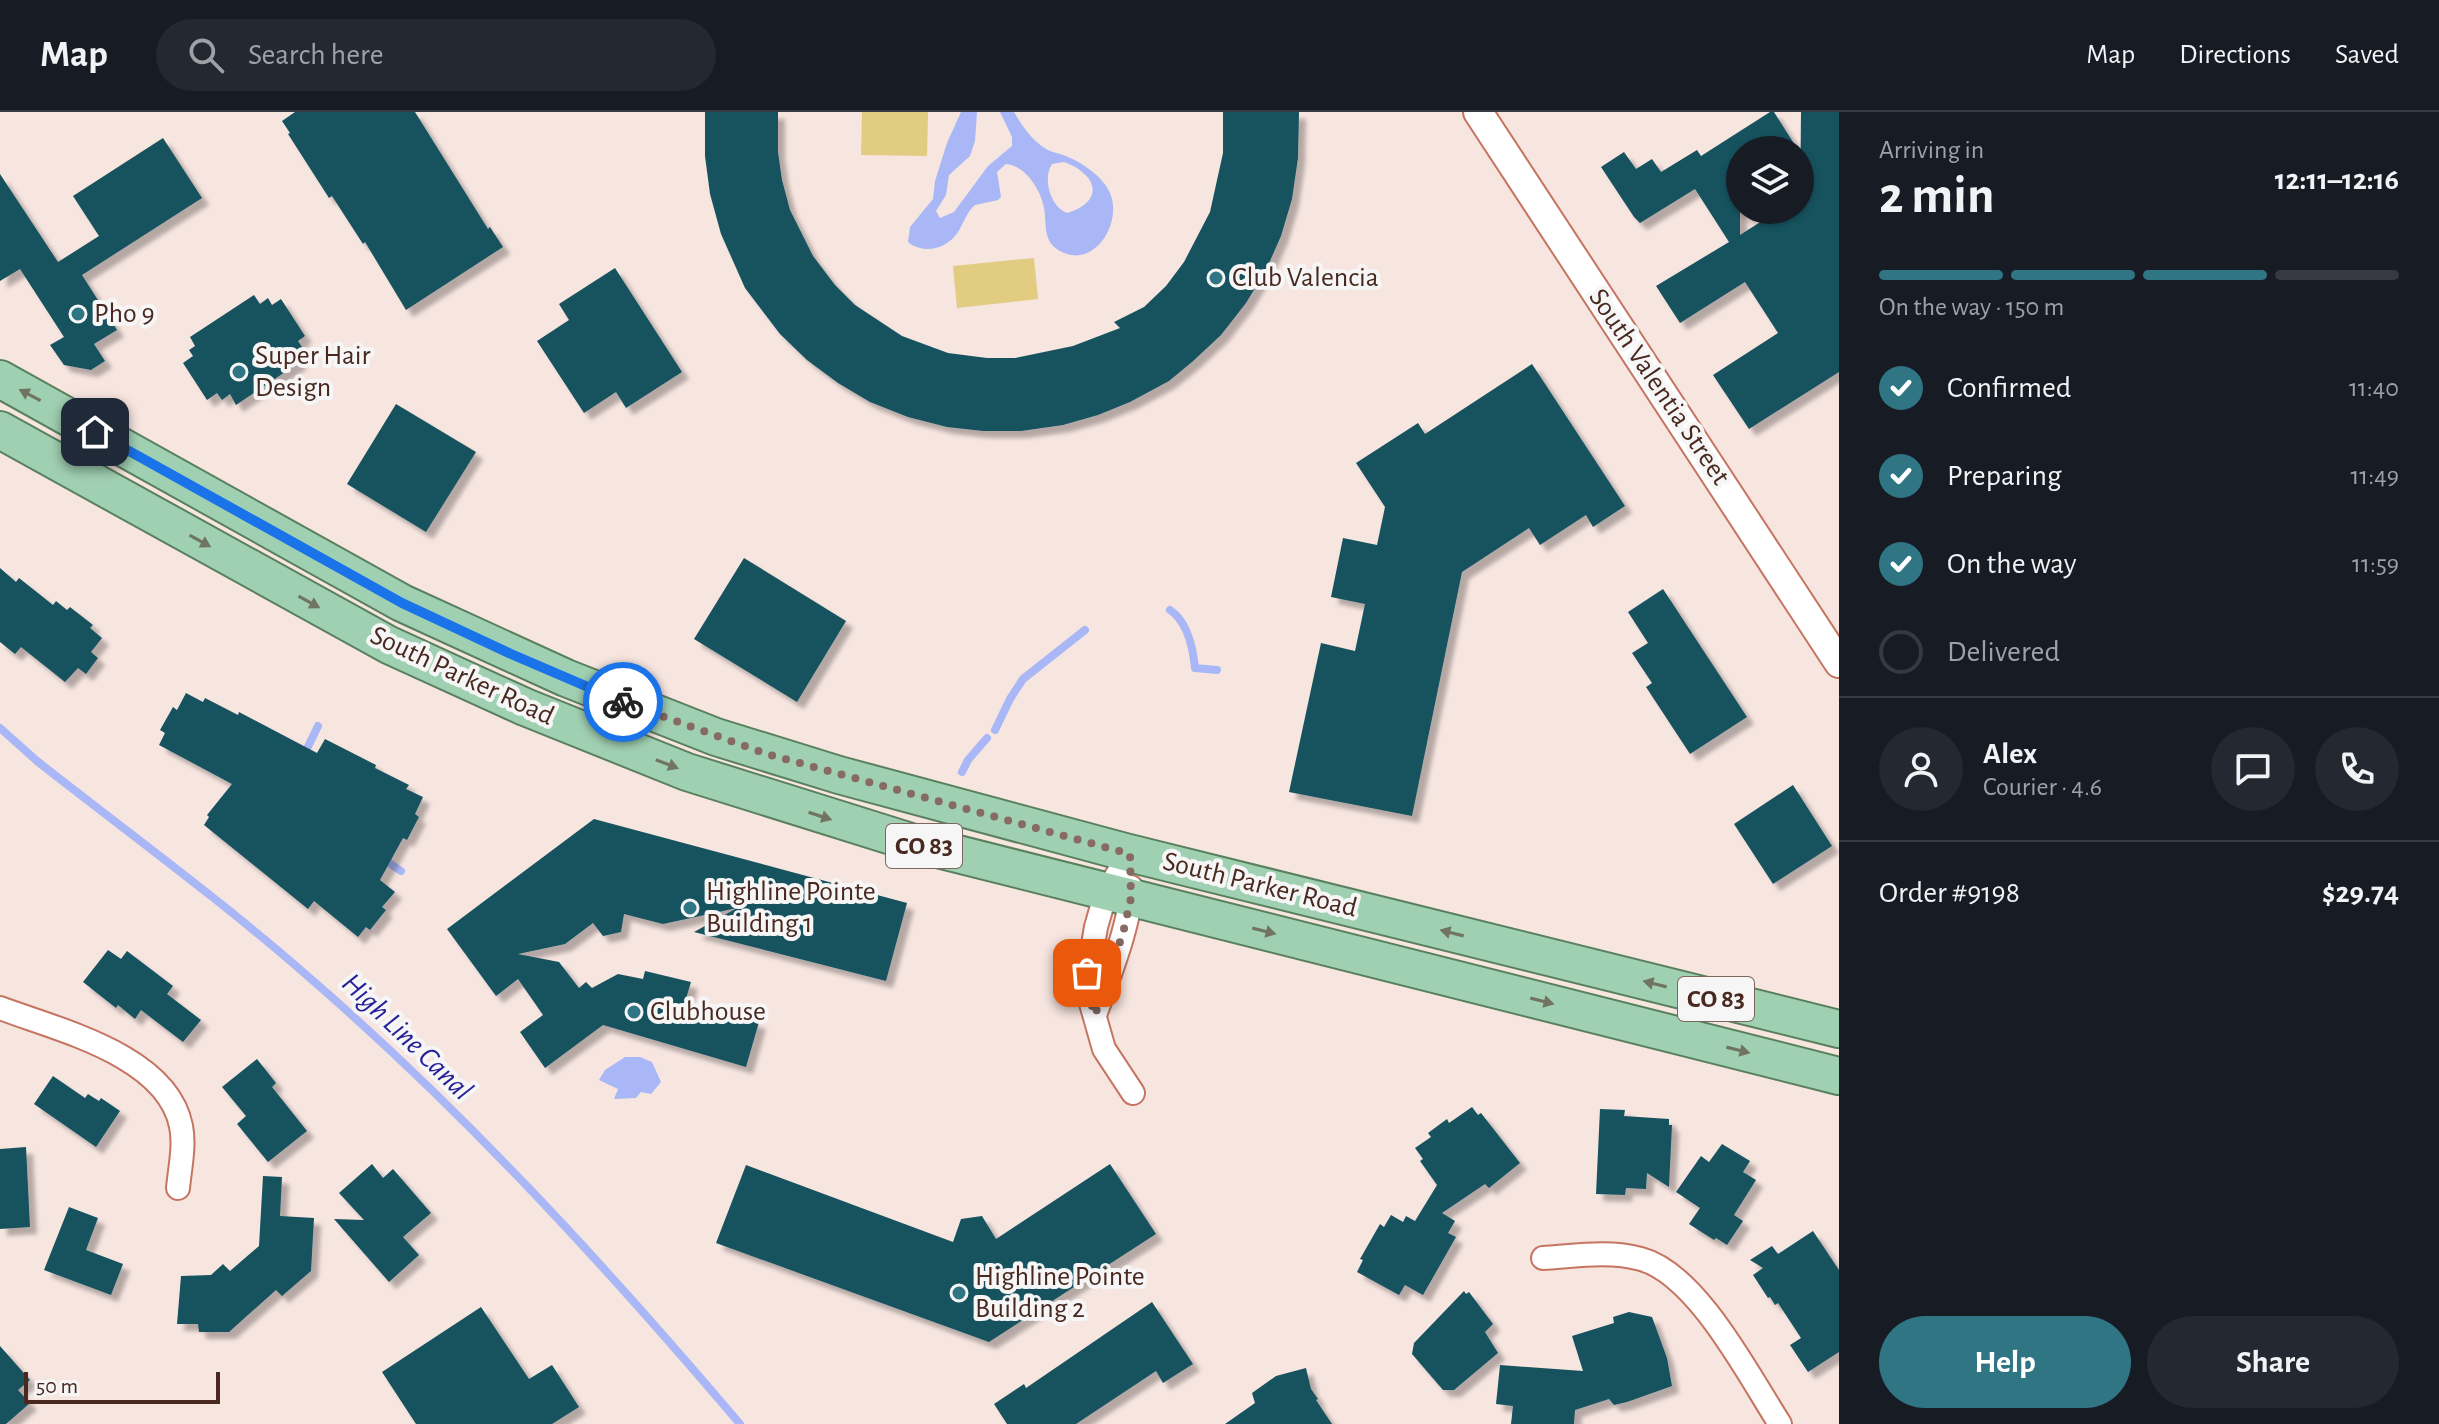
<!DOCTYPE html>
<meta charset="utf-8">
<style>
body{margin:0;font-family:"Alegreya Sans",sans-serif;background:#242831;color:#f1f3f6;height:100vh;display:flex;flex-direction:column;font-size:30px;white-space:nowrap}
*{box-sizing:border-box;margin:0}
p{font-size:26px;color:#9ea1a6}
.icon{flex:none;width:44px;height:44px;fill:none;stroke:currentColor;stroke-width:2;stroke-linecap:round;stroke-linejoin:round}
.map{position:relative;flex:1;overflow:hidden}
.drawer{display:flex;flex-direction:column;background:#171b24;width:600px}
.drawer>*{flex:none}
.controls{position:absolute;left:1726px;top:24px;display:grid;gap:16px}
.controls a{display:grid;place-items:center;width:88px;height:88px;border-radius:50%;background:#171b24;box-shadow:0 2px 6px #0004;font-size:40px}
.scale{position:absolute;left:24px;bottom:20px;width:196px;box-sizing:border-box;padding-left:8px;border:4px solid #49281f;border-top:0;font-size:22px;line-height:28px;white-space:nowrap;color:#49281f;-webkit-text-stroke:6px #f6f6f6;paint-order:stroke}
.pin{position:absolute;display:grid;place-items:center;width:68px;height:68px;color:#fff;margin:-34px;border-radius:16px;box-shadow:0 4px 12px #0006}
.courier{position:absolute;display:grid;place-items:center;width:80px;height:80px;margin:-40px;border:6px solid #1a73e8;border-radius:50%;background:#fff;color:#222;box-shadow:0 2px 10px #0007}
.headline em{font-style:normal;font-weight:700}
.headline div{display:flex;flex-direction:column-reverse}
.headline{display:flex;align-items:center;justify-content:space-between;height:136px;padding:0 40px}
h1{font-size:52px;font-weight:700;line-height:60px}
.bar{display:grid;grid-template-columns:repeat(4,1fr);gap:12px 8px;align-content:center;height:96px;padding:0 40px}
.bar i{height:10px;border-radius:6px;background:#363941}
.bar .on{background:#307584}
.bar p{grid-column:span 4}
.line{display:flex;align-items:center;gap:20px;padding:0 40px;border-top:2px solid #363941}
.line div{flex:1}
.round{display:grid;place-items:center;flex:none;width:84px;height:84px;border-radius:42px;background:#242831}
ol{padding:0 40px;list-style:none}
li{display:flex;align-items:center;gap:24px;height:88px}
li p{margin-inline-start:auto}
li .icon{padding:8px;border-radius:50%;background:#307584;color:#fff;stroke-width:4}
li:last-child{color:#9ea1a6}
li i{width:44px;height:44px;border:4px solid #363941;border-radius:50%}
.action{display:flex;gap:16px;margin-top:auto;padding:16px 40px}
.action a{flex:1;height:92px;border-radius:48px;background:#307584;color:#fff;font-size:32px;font-weight:700;line-height:92px;text-align:center}
.action a+a{background:#242831;color:#f1f3f6}
header{display:flex;align-items:center;gap:48px;box-sizing:border-box;height:112px;padding:0 40px;background:#171b24;border-bottom:2px solid #363941}
header strong{font-size:38px}
nav{display:flex;gap:44px;margin-inline-start:auto;font-size:28px}
.search{width:560px;height:72px;background:#242831;display:flex;align-items:center;gap:20px;box-sizing:border-box;padding:0 28px;border-radius:44px;color:#9ea1a6;font-size:30px}
main{display:flex;flex:1;min-height:0}
.map>svg:first-child{display:block}
</style>
<header>
<strong>Map</strong>
<div class="search"><svg class="icon" aria-label="search" viewBox="0 0 24 24"><circle cx="10" cy="10" r="6"/><path d="M15 15l6 6"/></svg>Search here</div>
<nav><a>Map</a><a>Directions</a><a>Saved</a></nav>
</header>
<main>
<div class="map">
<svg width="1839" height="1312" viewBox="0 0 1839 1312">
<defs>
<filter id="shadow"><feDropShadow dx="7" dy="7" stdDeviation="2" flood-color="#0004"/></filter>
</defs>
<rect width="100%" height="100%" fill="#f7e5e0"/>
<!-- green -->
<path fill="#e1cc81" d="M862,0H928L927,44L861,43Z
M1034,146L1038,187L957,196L953,154Z"/>
<!-- water -->
<path fill="#a9b7f7" fill-rule="evenodd" d="M961,0H977L975,29L970,44L949,63L946,83L936,99L940,106L954,100L988,54L1012,34V25L1000,0H1014C1022,14 1032,28 1046,37C1051,40 1058,41 1063,43C1080,49 1103,64 1110,81C1123,111 1094,158 1060,139C1042,129 1047,112 1044,96C1041,78 1025,53 1006,52L997,60L1001,85L998,88L975,93C966,101 964,111 958,120C947,137 924,143 908,130L910,115L933,87L935,69L947,31ZM1064,50C1097,62 1106,89 1067,101C1051,95 1042,67 1052,52Z
M625,945H640L652,950L661,970L651,982L641,980L636,986L614,987L618,977L599,968L605,958Z"/>
<g fill="none" stroke-linecap="round" stroke-linejoin="round">
<!-- stream -->
<path stroke="#a9b7f7" stroke-width="8" d="M1170,498C1188,510 1193,536 1195,556L1217,558
M0,616L37,649C126,719 218,786 303,860C462,997 604,1152 740,1312
M995,618L1010,587L1023,567L1085,518
M303,645L318,614
M962,660L968,648L987,626
M382,746L401,759"/>
</g>
<!-- building -->
<path fill="#17525f" filter="url(#shadow)" d="M295,0H415L488,117L490,115L503,135L406,198L365,130L363,132L332,84L329,86L288,22L290,21L282,9Z
M705,0H778V40L782,68L790,98L813,144L835,173L855,193L902,224L948,241L987,246H1015L1073,234L1120,216L1114,210L1144,195L1166,174L1184,150L1210,100L1223,41V0H1299L1298,46L1292,87L1281,124L1266,158L1246,191L1221,223L1192,250L1169,269L1130,290L1098,303L1063,313L1021,319H983L947,315L908,305L870,290L838,271L807,248L780,222L745,176L721,122L710,82L705,44Z
M1770,0H1774L1798,38H1740V123L1779,98H1800L1801,0H1839V260L1749,317L1713,263L1778,221L1745,170L1680,211L1656,174L1729,130L1695,77L1640,111L1634,105L1601,55L1624,40L1636,57L1652,47L1661,60L1697,38L1701,44Z
M163,26L202,86L82,163L117,218L94,232L105,249L91,258L64,253L50,233L64,225L20,157L0,169V62L58,150L99,124L73,84Z
M615,156L682,260L626,296L616,280L584,301L537,229L569,208L559,192Z
M254,183L260,192L268,186L272,193L281,187L305,224L298,229L304,238L296,244L300,250L236,293L230,282L222,288L217,281L207,288L183,251L193,244L189,238L195,234L190,225Z
M1532,252L1625,394L1593,415L1586,403L1540,433L1529,416L1462,460L1412,704L1289,680L1321,531L1355,539L1365,492L1331,485L1343,426L1377,433L1385,395L1356,351L1418,311L1425,322Z
M396,292L476,340L426,420L347,372Z
M744,446L846,509L797,590L694,527Z
M0,456L16,470L19,466L53,493L56,489L67,498L70,495L93,513L90,516L102,526L91,540L98,546L86,562L78,556L65,570L21,535L15,542L0,530Z
M1663,477L1747,605L1690,642L1646,575L1652,571L1632,541L1648,531L1628,500Z
M186,581L203,590L205,586L238,603L239,600L317,641L325,627L376,653L375,656L409,673L406,677L423,685L415,702L419,705L407,728L403,726L380,768L395,780L382,795L386,798L370,818L366,815L358,825L314,789L308,797L204,713L209,705L207,703L232,672L159,633L165,621L160,618L173,595L177,598Z
M1793,673L1832,734L1773,772L1734,712Z
M594,707L907,791L886,869L694,820L737,796L663,812L624,802L621,820L603,824L593,811L565,832L518,842L559,850L579,876L586,870L592,876L618,862L643,867L645,859L691,870L685,890L759,910L746,955L603,913L545,956L520,920L543,903L518,867L496,884L447,817Z
M108,838L121,847L127,839L173,874L167,882L201,908L183,930L141,898L135,907L118,893L116,896L83,870Z
M257,947L276,971L272,975L307,1019L268,1050L237,1012L246,1004L222,975Z
M53,964L85,986L88,982L99,989L101,986L120,999L96,1035L34,992Z
M1472,995L1478,1003L1481,1001L1520,1051L1489,1076L1485,1072L1442,1101L1455,1109L1448,1121L1456,1125L1423,1183L1405,1173L1399,1183L1357,1160L1363,1148L1360,1147L1380,1112L1384,1115L1391,1103L1403,1110L1406,1104L1415,1109L1437,1073L1420,1049L1423,1047L1415,1036L1431,1025L1428,1021L1447,1007L1449,1011Z
M1600,997L1625,998L1624,1004L1669,1007V1013H1672L1669,1075L1647,1061L1646,1077L1626,1076L1625,1083L1596,1082Z
M1722,1032L1750,1049L1743,1060L1756,1068L1734,1103L1743,1109L1727,1133L1716,1126L1714,1128L1689,1112L1700,1096L1676,1080L1701,1044L1709,1050Z
M26,1035L30,1115L0,1117V1037Z
M372,1052L383,1066L393,1057L431,1101L403,1125L419,1143L389,1170L334,1107L364,1108L339,1081Z
M1110,1052L1156,1122L989,1230L716,1131L746,1053L953,1130L961,1107L982,1104L996,1127Z
M263,1064L282,1065L280,1104L314,1106L311,1159L282,1184L276,1178L229,1220H199L198,1212H177L181,1164L211,1163L223,1152L230,1159L259,1134Z
M69,1095L98,1106L86,1138L123,1152L111,1183L44,1158Z
M1813,1119L1839,1158V1240L1808,1260L1790,1233L1801,1226L1778,1191L1775,1193L1770,1185L1768,1186L1753,1163L1763,1156L1750,1148L1772,1134L1778,1142Z
M1464,1179L1466,1182L1469,1180L1493,1212L1485,1220L1498,1241L1454,1278H1443L1412,1242L1414,1231Z
M1152,1190L1193,1252L1163,1271L1156,1259L1076,1312H1007L994,1292L1024,1272L1026,1276Z
M481,1195L529,1267L552,1253L579,1295L552,1312H416L382,1260Z
M1629,1200L1652,1205L1667,1246L1672,1274L1627,1290L1614,1293L1609,1287L1575,1298L1574,1312H1511L1513,1294L1496,1292L1500,1253L1583,1259L1572,1224L1614,1211L1613,1205Z
M0,1234L30,1268L18,1278L30,1291L6,1312H0Z
M1306,1256L1311,1277L1318,1287L1316,1288L1332,1312H1225L1255,1291L1252,1281L1276,1264Z"/>
<g fill="none" stroke-linecap="round" stroke-linejoin="round">
<!-- minor casing -->
<g stroke="#c57561" stroke-width="26">
<path id="minor" d="M1130,742L1106,780L1096,815L1086,874L1104,937L1133,981
M0,896C58,918 167,943 181,1014C185,1034 180,1055 178,1076
M1095,903C1107,870 1132,808 1131,775
M1543,1146C1575,1144 1609,1138 1641,1147C1697,1162 1749,1264 1780,1312"/>
</g>
<!-- tertiary casing -->
<g stroke="#c57561" stroke-width="32">
<path id="tertiary" d="M1478,0L1839,551"/>
</g>
<!-- primary casing -->
<g stroke="#59805d" stroke-width="40">
<path id="primary" d="M0,267L402,491L566,566L716,625L839,663L1125,740L1839,917
M0,318L389,533L525,595L687,660L914,731L1839,964"/>
</g>
<!-- minor -->
<use href="#minor" stroke="#fff" stroke-width="22"/>
<!-- tertiary -->
<use href="#tertiary" stroke="#fff" stroke-width="28"/>
<!-- primary -->
<use href="#primary" stroke="#a0d0b2" stroke-width="36"/>
</g>
<!-- one-way arrows -->
<defs><path id="oneway-solid" d="M-6-.8H1V-3.2L6.5 0L1 3.2V.8H-6Z" transform="scale(2)"/></defs>
<g fill="#707461">
<use href="#oneway-solid" transform="translate(30 283) rotate(-152)"/>
<use href="#oneway-solid" transform="translate(200 429) rotate(29)"/>
<use href="#oneway-solid" transform="translate(309 490) rotate(29)"/>
<use href="#oneway-solid" transform="translate(667 652) rotate(21)"/>
<use href="#oneway-solid" transform="translate(820 704) rotate(18)"/>
<use href="#oneway-solid" transform="translate(1264 819) rotate(14)"/>
<use href="#oneway-solid" transform="translate(1452 821) rotate(-166)"/>
<use href="#oneway-solid" transform="translate(1655 872) rotate(-166)"/>
<use href="#oneway-solid" transform="translate(1542 889) rotate(14)"/>
<use href="#oneway-solid" transform="translate(1738 938) rotate(14)"/>
</g>
<g fill="none" stroke-linecap="round" stroke-linejoin="round">
<!-- done -->
<path stroke="#866a63" stroke-width="8" stroke-dasharray="0 14.4" d="M623,590L767,642L1130,742L1131,786L1123,821L1095,903L1088,881L1087,861"/>
<!-- route -->
<path stroke="#1a73e8" stroke-width="10" d="M95,320L402,491L511,542L623,590"/>
</g>
<!-- markers -->
<g fill="#307584" stroke="#f6f6f6" stroke-width="3">
<circle cx="1216" cy="166" r="8"/>
<circle cx="78" cy="202" r="8"/>
<circle cx="239" cy="260" r="8"/>
<circle cx="690" cy="796" r="8"/>
<circle cx="634" cy="900" r="8"/>
<circle cx="959" cy="1181" r="8"/>
</g>
<g text-anchor="middle" dominant-baseline="central" stroke-width="8" stroke-linejoin="round" paint-order="stroke">
<!-- shield labels -->
<g fill="#f6f6f6" stroke="#7d6660" stroke-width="2">
<rect x="886" y="712" width="76" height="44" rx="6"/>
<rect x="1678" y="865" width="76" height="44" rx="6"/>
</g>
<g font-size="26" font-weight="bold" fill="#49281f">
<text x="924" y="734">CO 83</text>
<text x="1716" y="887">CO 83</text>
</g>
<!-- poi labels -->
<g font-size="28" fill="#49281f" stroke="#f6f6f6" text-anchor="start">
<text x="1232" y="166">Club Valencia</text>
<text x="94" y="202">Pho 9</text>
<text x="255" y="244">Super Hair<tspan x="255" dy="32">Design</tspan></text>
<text x="706" y="780">Highline Pointe<tspan x="706" dy="32">Building 1</tspan></text>
<text x="650" y="900">Clubhouse</text>
<text x="975" y="1165">Highline Pointe<tspan x="975" dy="32">Building 2</tspan></text>
</g>
<!-- street labels -->
<g font-size="28" fill="#49281f" stroke="#f6f6f6">
<text transform="translate(1659 275) rotate(56)">South Valentia Street</text>
<text transform="translate(462 564) rotate(25)">South Parker Road</text>
<text transform="translate(1260 773) rotate(14)">South Parker Road</text>
</g>
<!-- water labels -->
<g font-size="30" font-style="italic" fill="#292099" stroke="#f6f6f6">
<text transform="translate(407 925) rotate(44)">High Line Canal</text>
</g>
</g>
</svg>
<div class="controls">
<a><svg class="icon" aria-label="layers" viewBox="0 0 24 24"><path d="M12 4l9 5-9 5-9-5zM3 14l9 5 9-5"/></svg></a>
</div>
<div class="scale">50 m</div>
<div class="pin" style="left:1087px;top:861px;background:#ea580c"><svg class="icon" aria-label="bag" viewBox="0 0 24 24"><path d="M5 8h14l-1 12H6zM9 8a3 3 0 0 1 6 0"/></svg></div>
<div class="pin" style="left:95px;top:320px;background:#1f2937"><svg class="icon" aria-label="home" viewBox="0 0 24 24"><path d="M3 11l9-7 9 7M6 9v11h12V9"/></svg></div>
<div class="courier" style="left:623px;top:590px"><svg class="icon" aria-label="bike" viewBox="0 0 24 24"><circle cx="6" cy="16" r="4"/><circle cx="18" cy="16" r="4"/><path d="M6 16l4-8h5l3 8M10 8l3 8H6M13 5h3"/></svg></div>
</div>
<section class="drawer">
<div class="headline"><div><h1>2 min</h1><p>Arriving in</p></div><em>12:11–12:16</em></div>
<div class="bar"><i class="on"></i><i class="on"></i><i class="on"></i><i></i><p>On the way · 150 m</p></div>
<ol>
<li><svg class="icon" aria-label="check" viewBox="0 0 24 24"><path d="M5 12l5 5 9-10"/></svg>Confirmed<p>11:40</p></li>
<li><svg class="icon" aria-label="check" viewBox="0 0 24 24"><path d="M5 12l5 5 9-10"/></svg>Preparing<p>11:49</p></li>
<li><svg class="icon" aria-label="check" viewBox="0 0 24 24"><path d="M5 12l5 5 9-10"/></svg>On the way<p>11:59</p></li>
<li><i></i>Delivered</li>
</ol>
<div class="line" style="height:144px"><a class="round"><svg class="icon" aria-label="person" viewBox="0 0 24 24"><circle cx="12" cy="8" r="4"/><path d="M4 21q1-7 8-7t8 7"/></svg></a><div><b>Alex</b><p>Courier · 4.6</p></div><a class="round"><svg class="icon" aria-label="chat" viewBox="0 0 24 24"><path d="M4 5h16v11H9l-5 4z"/></svg></a><a class="round"><svg class="icon" aria-label="phone" viewBox="0 0 24 24"><path d="M5 4h4l2 5-3 2q2 4 5 5l2-3 5 2v4C11 20 4 13 5 4z"/></svg></a></div>
<div class="line" style="height:104px"><div>Order #9198</div><b>$29.74</b></div>
<div class="action"><a>Help</a><a>Share</a></div>
</section>
</main>
